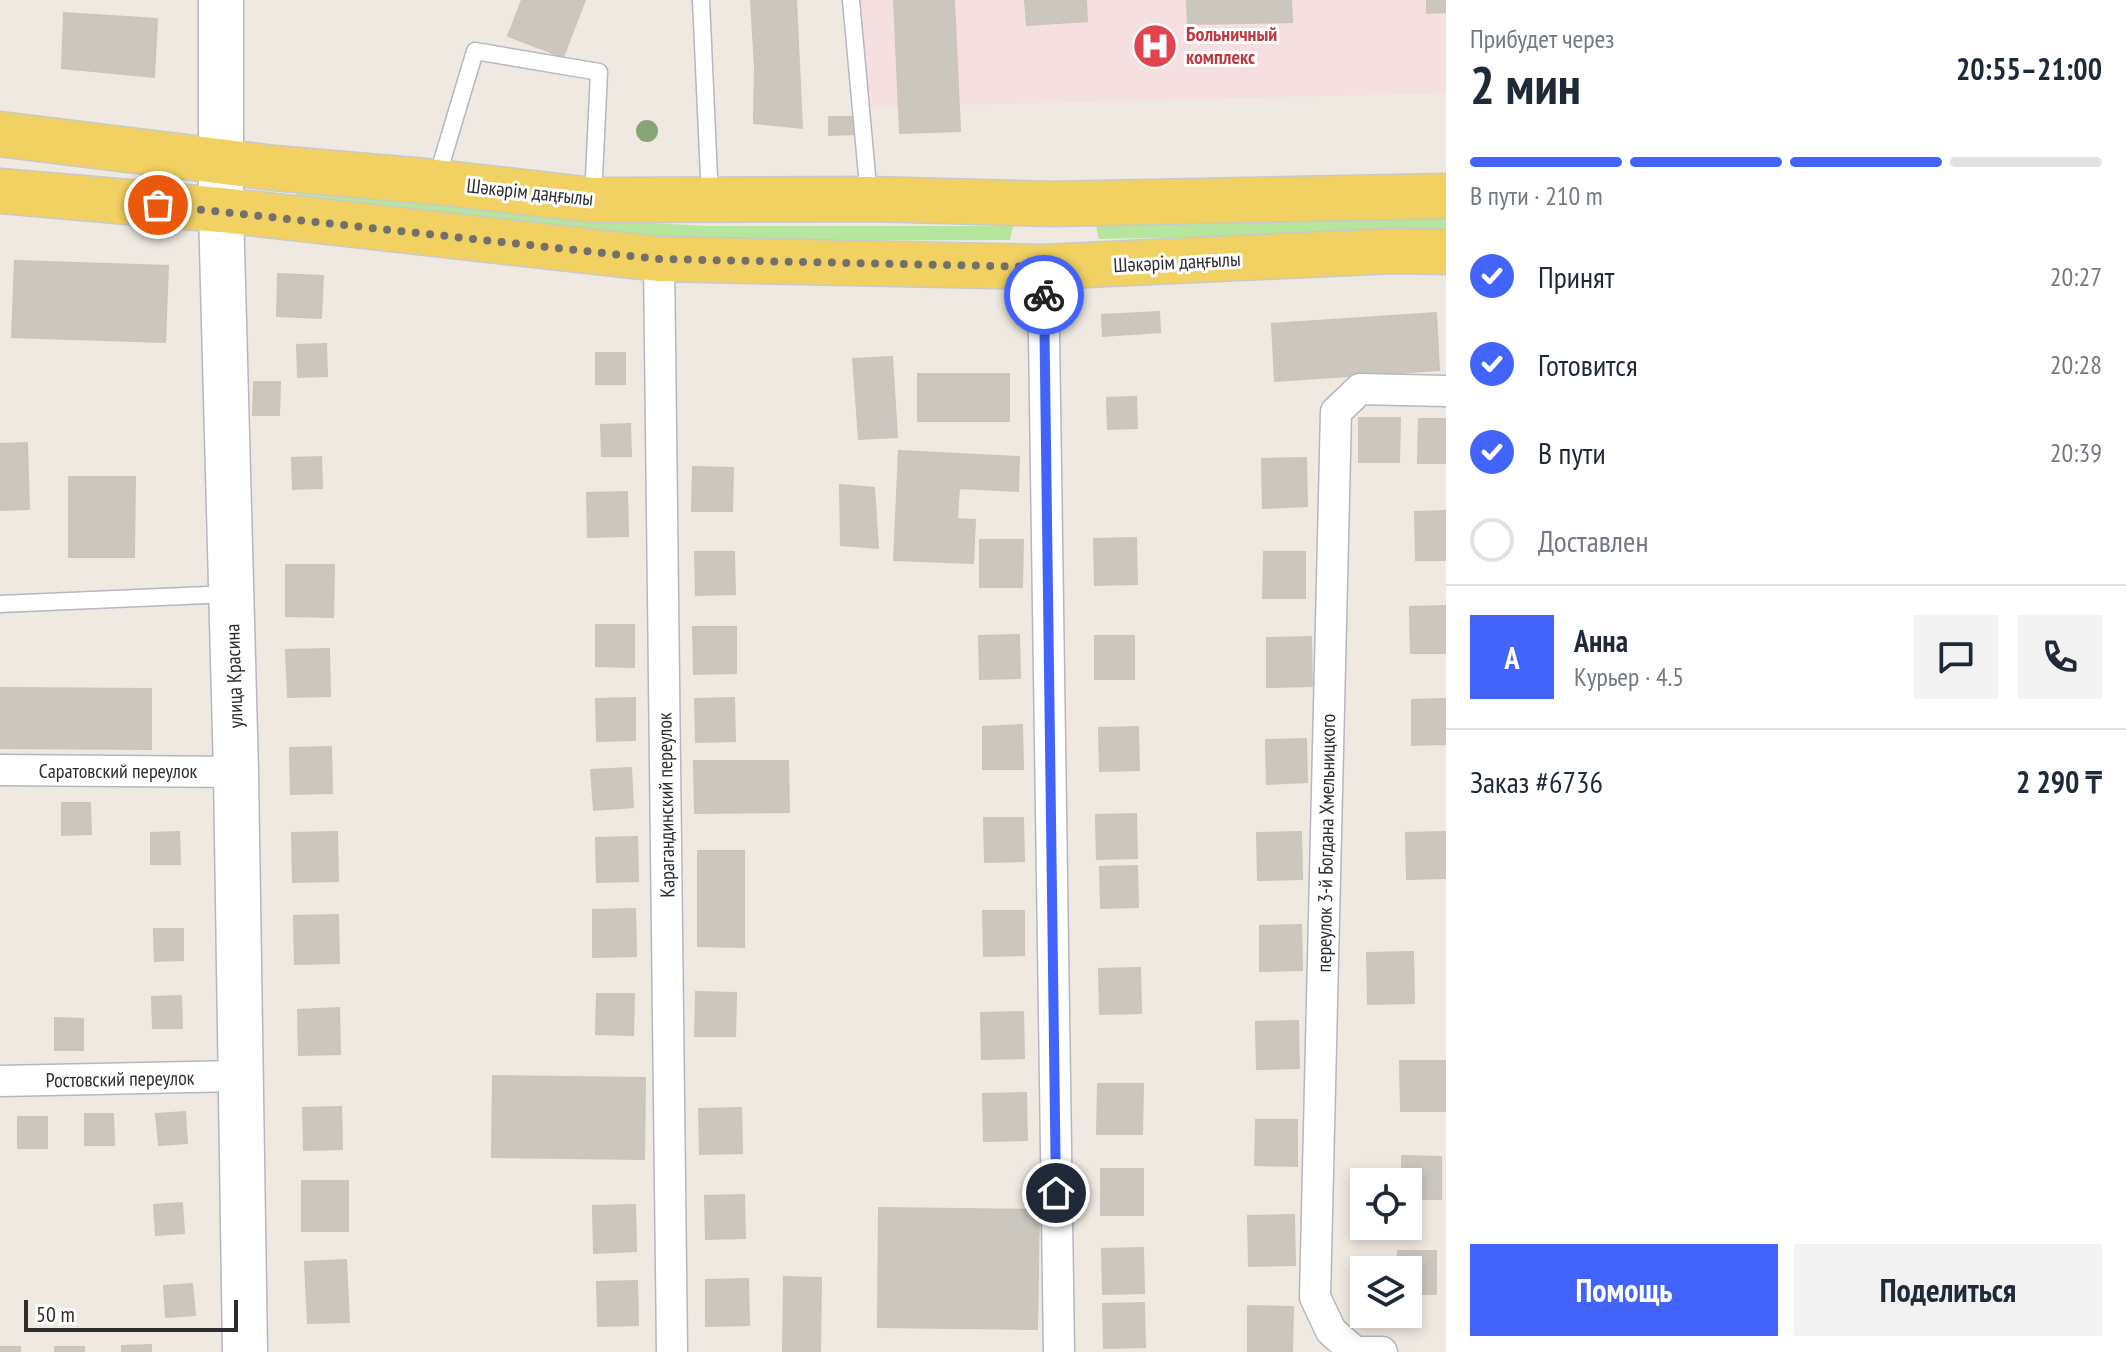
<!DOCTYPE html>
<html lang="ru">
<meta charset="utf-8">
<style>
body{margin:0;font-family:"PT Sans Narrow",sans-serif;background:#f2f2f3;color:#1f2937;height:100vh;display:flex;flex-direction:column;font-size:30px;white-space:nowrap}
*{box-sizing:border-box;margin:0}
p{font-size:26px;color:#747a83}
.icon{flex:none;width:44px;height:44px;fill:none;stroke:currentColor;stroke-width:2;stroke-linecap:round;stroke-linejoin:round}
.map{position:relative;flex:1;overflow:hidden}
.details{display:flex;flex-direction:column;background:#fff;width:680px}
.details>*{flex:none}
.fabs{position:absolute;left:1350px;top:1168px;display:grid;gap:16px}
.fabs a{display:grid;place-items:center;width:72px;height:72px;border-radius:0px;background:#fff;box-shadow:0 4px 12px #0003;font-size:40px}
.scale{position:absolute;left:24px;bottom:20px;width:214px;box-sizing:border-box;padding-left:8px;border:4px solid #2e2e2e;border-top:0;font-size:22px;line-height:28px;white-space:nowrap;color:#2e2e2e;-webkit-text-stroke:6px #fff;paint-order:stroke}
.pin{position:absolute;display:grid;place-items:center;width:68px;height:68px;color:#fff;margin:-34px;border:4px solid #fff;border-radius:50%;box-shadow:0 2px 8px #0007}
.courier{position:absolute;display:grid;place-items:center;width:80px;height:80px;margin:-40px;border:6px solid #4264fb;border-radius:50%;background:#fff;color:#222;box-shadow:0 2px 10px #0007}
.overview em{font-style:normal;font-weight:700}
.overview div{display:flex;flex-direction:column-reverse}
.overview{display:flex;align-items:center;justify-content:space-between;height:136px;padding:0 24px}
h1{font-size:52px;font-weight:700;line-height:60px}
.bar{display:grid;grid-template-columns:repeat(4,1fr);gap:12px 8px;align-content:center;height:96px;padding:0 24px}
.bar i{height:10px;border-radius:6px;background:#e0e1e3}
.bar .active{background:#4264fb}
.bar p{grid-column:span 4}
.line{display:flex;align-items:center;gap:20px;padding:0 24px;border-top:2px solid #e0e1e3}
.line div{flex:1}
.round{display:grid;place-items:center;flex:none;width:84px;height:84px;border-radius:0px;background:#f2f2f3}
ol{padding:0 24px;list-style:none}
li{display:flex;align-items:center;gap:24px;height:88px}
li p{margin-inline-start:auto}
li .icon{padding:8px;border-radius:50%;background:#4264fb;color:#fff;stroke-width:4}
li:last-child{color:#747a83}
li i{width:44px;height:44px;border:4px solid #e0e1e3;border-radius:50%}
.cta{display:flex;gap:16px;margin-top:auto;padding:16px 24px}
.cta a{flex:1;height:92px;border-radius:0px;background:#4264fb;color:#fff;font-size:32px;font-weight:700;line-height:92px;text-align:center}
.cta a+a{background:#f2f2f3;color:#1f2937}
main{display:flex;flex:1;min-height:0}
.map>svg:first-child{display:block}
</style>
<main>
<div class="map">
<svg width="1446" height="1352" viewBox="0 0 1446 1352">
<rect width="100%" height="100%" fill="#efe9e1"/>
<!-- medical -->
<path fill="#f5dfe0" d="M860,0H1446V93L871,107Z"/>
<!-- green -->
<path fill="#b6e59e" d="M296,189L545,217L707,226H1013L1010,240L708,241L547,230L298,204Z
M1446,218V233L1099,239L1096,226Z"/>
<!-- building -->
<path fill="#cbc7bf" stroke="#cbc5ba" stroke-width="2" d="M522,0H585L563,57L508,36Z
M751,0H796L802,128L754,123L755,68Z
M894,0H954L960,131L900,133Z
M1025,0H1086L1087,21L1027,25Z
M1187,0H1291L1292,22L1188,24Z
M1427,0H1446V12L1427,13Z
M64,13L157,19L154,77L62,68Z
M829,117H858V134L829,135Z
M15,261L168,266L165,342L12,337Z
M278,274L323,276L321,318L277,316Z
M1159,312L1160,332L1103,336L1102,315Z
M1436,313L1439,370L1275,381L1272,324Z
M326,344L327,376L298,377L297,345Z
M596,353H625V384H596Z
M892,357L897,437L859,439L853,359Z
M918,374H1009V421H918Z
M254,382H280L279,415H253Z
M1136,397L1137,428L1108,429L1107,398Z
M1359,418H1400L1399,462H1359Z
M1419,419H1446V463H1418Z
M630,424L631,456H602L601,425Z
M27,443L29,509L0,510V444Z
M899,451L1019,457L1018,491L959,488L957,519L975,520L973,563L894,560Z
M321,457L322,488L293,489L292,458Z
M1306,458L1307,506L1263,508L1262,459Z
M693,467L733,468L732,511H692Z
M69,477H135L134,557H69Z
M840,485L874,488L878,548L841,545Z
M627,492L628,536L588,537L587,493Z
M1446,511V560H1416L1415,512Z
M1136,538L1137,584L1095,585L1094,539Z
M980,540H1023L1022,587H980Z
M695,552H734L735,594L696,595Z
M1264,552H1305V598H1263Z
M286,565H334L333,617L286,616Z
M1446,606V653H1411L1410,607Z
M596,625H634V667L596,666Z
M693,627H736V673L694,674Z
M1019,635L1020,678L980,679L979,636Z
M1095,636H1134V679H1095Z
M1311,637L1312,686L1267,687V638Z
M329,649L330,696L288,697L286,650Z
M0,688L151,689V749L0,748Z
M635,698V740L597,741L596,699Z
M734,698L735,741L696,742L695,699Z
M1446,699V744L1412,745V700Z
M1022,725L1023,769H983V727Z
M1138,727L1139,770L1100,771L1099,728Z
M1306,739L1307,782L1267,784L1266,740Z
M331,747L332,793L291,794L290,748Z
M694,761H788L789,812L695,813Z
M631,768L633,807L594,810L591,770Z
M62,803H90L91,834L62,835Z
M1136,814L1137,858L1097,859L1096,815Z
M984,818H1023L1024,861L985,862Z
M179,832L180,864H151V833Z
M337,832L338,881L293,882L292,833Z
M1301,832L1302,879L1258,880L1257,833Z
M1446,832V878L1407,879L1406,833Z
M637,837L638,881L597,882L596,838Z
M698,851H744V947L698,946Z
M1137,866L1138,907L1101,908L1100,867Z
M635,909L636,956L593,957V910Z
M983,911H1024V955L984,956Z
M338,915L339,963L295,964L294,916Z
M1301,925L1302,970L1260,971V926Z
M154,929H183V960L155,961Z
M1413,952L1414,1003L1368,1004L1367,953Z
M1140,968L1141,1013L1100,1014L1099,969Z
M696,992L736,993L735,1036H695Z
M597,994H634L633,1035L596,1034Z
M181,996L182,1028H153L152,997Z
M339,1008L340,1054L299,1055L298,1010Z
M1023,1012L1024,1058L982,1059L981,1013Z
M55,1018L83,1019V1050H55Z
M1298,1021L1299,1068L1257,1069L1256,1022Z
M1400,1061H1446V1111H1401Z
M493,1076L645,1078L644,1159L492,1157Z
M1098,1084H1143L1142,1134H1097Z
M1026,1093L1027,1140L984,1141L983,1094Z
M341,1107L342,1149L304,1150L303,1108Z
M741,1108L742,1153L700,1154L699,1109Z
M185,1112L187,1143L159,1145L156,1114Z
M85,1114H113L114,1145H85Z
M18,1117H47V1148H18Z
M1256,1120H1297V1166L1255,1165Z
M1402,1156L1441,1157V1199H1408V1182H1402Z
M1101,1169H1143V1215H1101Z
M302,1181H348V1231H302Z
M744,1195L745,1238L706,1239L705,1196Z
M182,1203L184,1233L156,1235L154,1205Z
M635,1205L636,1251L594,1253L593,1206Z
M879,1208L1039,1210L1037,1329L878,1327Z
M1294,1215L1295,1265L1249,1266L1248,1216Z
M1143,1248L1144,1293L1103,1294L1102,1249Z
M1398,1251H1436V1294H1408V1270H1397Z
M346,1260L349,1322L308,1323L305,1262Z
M784,1277L821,1278L820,1352H783Z
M748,1279L749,1325L706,1326V1280Z
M637,1281L638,1325L598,1326L597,1282Z
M192,1284L195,1315L166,1317L164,1286Z
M1144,1303L1145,1347L1104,1348L1103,1304Z
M1248,1306L1293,1307L1292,1352H1248Z
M151,1345V1352H122V1346Z
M0,1347H20V1352H0Z
M55,1347H84V1352H55Z"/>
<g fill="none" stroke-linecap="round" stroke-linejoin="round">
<!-- lane casing -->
<g stroke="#b4b7c1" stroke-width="19">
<path id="lane" d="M701,0L710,199
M851,0L869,197
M436,181L475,51L599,72L593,198
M0,604L230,594"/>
</g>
<!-- street casing -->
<g stroke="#b4b7c1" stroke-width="33">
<path id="street" d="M659,259L672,1352
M1043,267L1059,1352
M0,770L236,772
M0,1081L239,1076
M1382,1352H1355L1331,1331L1315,1297L1336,412L1360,389L1446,391"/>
</g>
<!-- secondary casing -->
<g stroke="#b4b7c1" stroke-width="47">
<path id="secondary" d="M221,0V210L236,772L245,1352"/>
</g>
<!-- primary casing -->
<g stroke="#c9c9c9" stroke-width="47">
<path id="primary" d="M0,134L274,168L436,182L593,200L869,199L1052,204L1446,196
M0,191L221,210L659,259L1043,267L1393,251L1446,252"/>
</g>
<!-- lane -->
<use href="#lane" stroke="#fff" stroke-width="16"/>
<!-- street -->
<use href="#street" stroke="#fff" stroke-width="30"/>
<!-- secondary -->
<use href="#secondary" stroke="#fff" stroke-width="44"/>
<!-- primary -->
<use href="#primary" stroke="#f2d163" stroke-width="44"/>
</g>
<!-- trees -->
<circle fill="#84a574" cx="647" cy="131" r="11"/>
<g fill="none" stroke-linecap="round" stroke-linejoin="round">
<!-- done -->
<path stroke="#726f6d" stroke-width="8" stroke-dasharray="0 14.4" d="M158,205L659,259L1043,267L1044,295"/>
<!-- route -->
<path stroke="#4264fb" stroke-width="10" d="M1044,295L1056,1193"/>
</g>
<!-- icons -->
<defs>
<g id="hospital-disc" transform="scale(2.3)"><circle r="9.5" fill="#e0444e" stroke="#fff"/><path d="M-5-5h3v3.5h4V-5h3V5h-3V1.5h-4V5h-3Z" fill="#fff"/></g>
</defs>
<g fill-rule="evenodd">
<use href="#hospital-disc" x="1155" y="46"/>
</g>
<g text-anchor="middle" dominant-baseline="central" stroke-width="6" stroke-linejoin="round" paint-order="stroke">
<!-- health labels -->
<g font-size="20" font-weight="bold" fill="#be3a42" stroke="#fff" text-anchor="start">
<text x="1186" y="34">Больничный<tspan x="1186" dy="23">комплекс</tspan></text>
</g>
<!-- street labels -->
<g font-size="20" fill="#2e2e2e" stroke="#fff">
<text transform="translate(530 192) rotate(6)">Шәкәрім даңғылы</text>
<text transform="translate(1177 262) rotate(-3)">Шәкәрім даңғылы</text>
<text transform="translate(234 676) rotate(-92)">улица Красина</text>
<text x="118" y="771">Саратовский переулок</text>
<text transform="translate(666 805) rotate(-91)">Карагандинский переулок</text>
<text transform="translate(1326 843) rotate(-89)">переулок 3-й Богдана Хмельницкого</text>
<text transform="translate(120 1079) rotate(-1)">Ростовский переулок</text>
</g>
</g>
</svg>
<div class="fabs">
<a><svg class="icon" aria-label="locate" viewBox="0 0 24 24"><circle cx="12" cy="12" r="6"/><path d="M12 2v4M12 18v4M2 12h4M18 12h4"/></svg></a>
<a><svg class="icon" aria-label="layers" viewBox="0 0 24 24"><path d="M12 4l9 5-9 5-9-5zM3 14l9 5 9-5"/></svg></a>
</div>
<div class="scale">50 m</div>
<div class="pin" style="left:158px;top:205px;background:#ea580c"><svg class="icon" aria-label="bag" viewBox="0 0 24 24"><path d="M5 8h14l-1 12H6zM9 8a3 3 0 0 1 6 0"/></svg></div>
<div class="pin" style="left:1056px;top:1193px;background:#1f2937"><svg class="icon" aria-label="home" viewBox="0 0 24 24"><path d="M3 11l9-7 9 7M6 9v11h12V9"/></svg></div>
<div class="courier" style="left:1044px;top:295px"><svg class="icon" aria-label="bike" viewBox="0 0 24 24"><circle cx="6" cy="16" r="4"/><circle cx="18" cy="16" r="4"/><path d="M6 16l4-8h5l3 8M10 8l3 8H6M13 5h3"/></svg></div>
</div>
<section class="details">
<div class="overview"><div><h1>2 мин</h1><p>Прибудет через</p></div><em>20:55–21:00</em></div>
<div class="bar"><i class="active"></i><i class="active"></i><i class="active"></i><i></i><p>В пути · 210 m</p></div>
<ol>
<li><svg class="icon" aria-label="check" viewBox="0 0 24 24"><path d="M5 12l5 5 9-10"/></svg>Принят<p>20:27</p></li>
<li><svg class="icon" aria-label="check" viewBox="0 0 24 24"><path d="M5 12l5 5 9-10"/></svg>Готовится<p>20:28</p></li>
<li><svg class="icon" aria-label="check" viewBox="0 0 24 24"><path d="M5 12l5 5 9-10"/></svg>В пути<p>20:39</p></li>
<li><i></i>Доставлен</li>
</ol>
<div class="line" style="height:144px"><b class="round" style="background:#4264fb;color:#fff">А</b><div><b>Анна</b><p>Курьер · 4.5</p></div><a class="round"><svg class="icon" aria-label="chat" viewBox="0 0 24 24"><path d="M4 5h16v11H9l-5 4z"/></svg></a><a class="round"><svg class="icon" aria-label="phone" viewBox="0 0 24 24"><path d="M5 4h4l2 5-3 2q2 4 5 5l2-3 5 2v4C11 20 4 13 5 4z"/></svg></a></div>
<div class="line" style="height:104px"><div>Заказ #6736</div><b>2 290 ₸</b></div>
<div class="cta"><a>Помощь</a><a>Поделиться</a></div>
</section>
</main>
